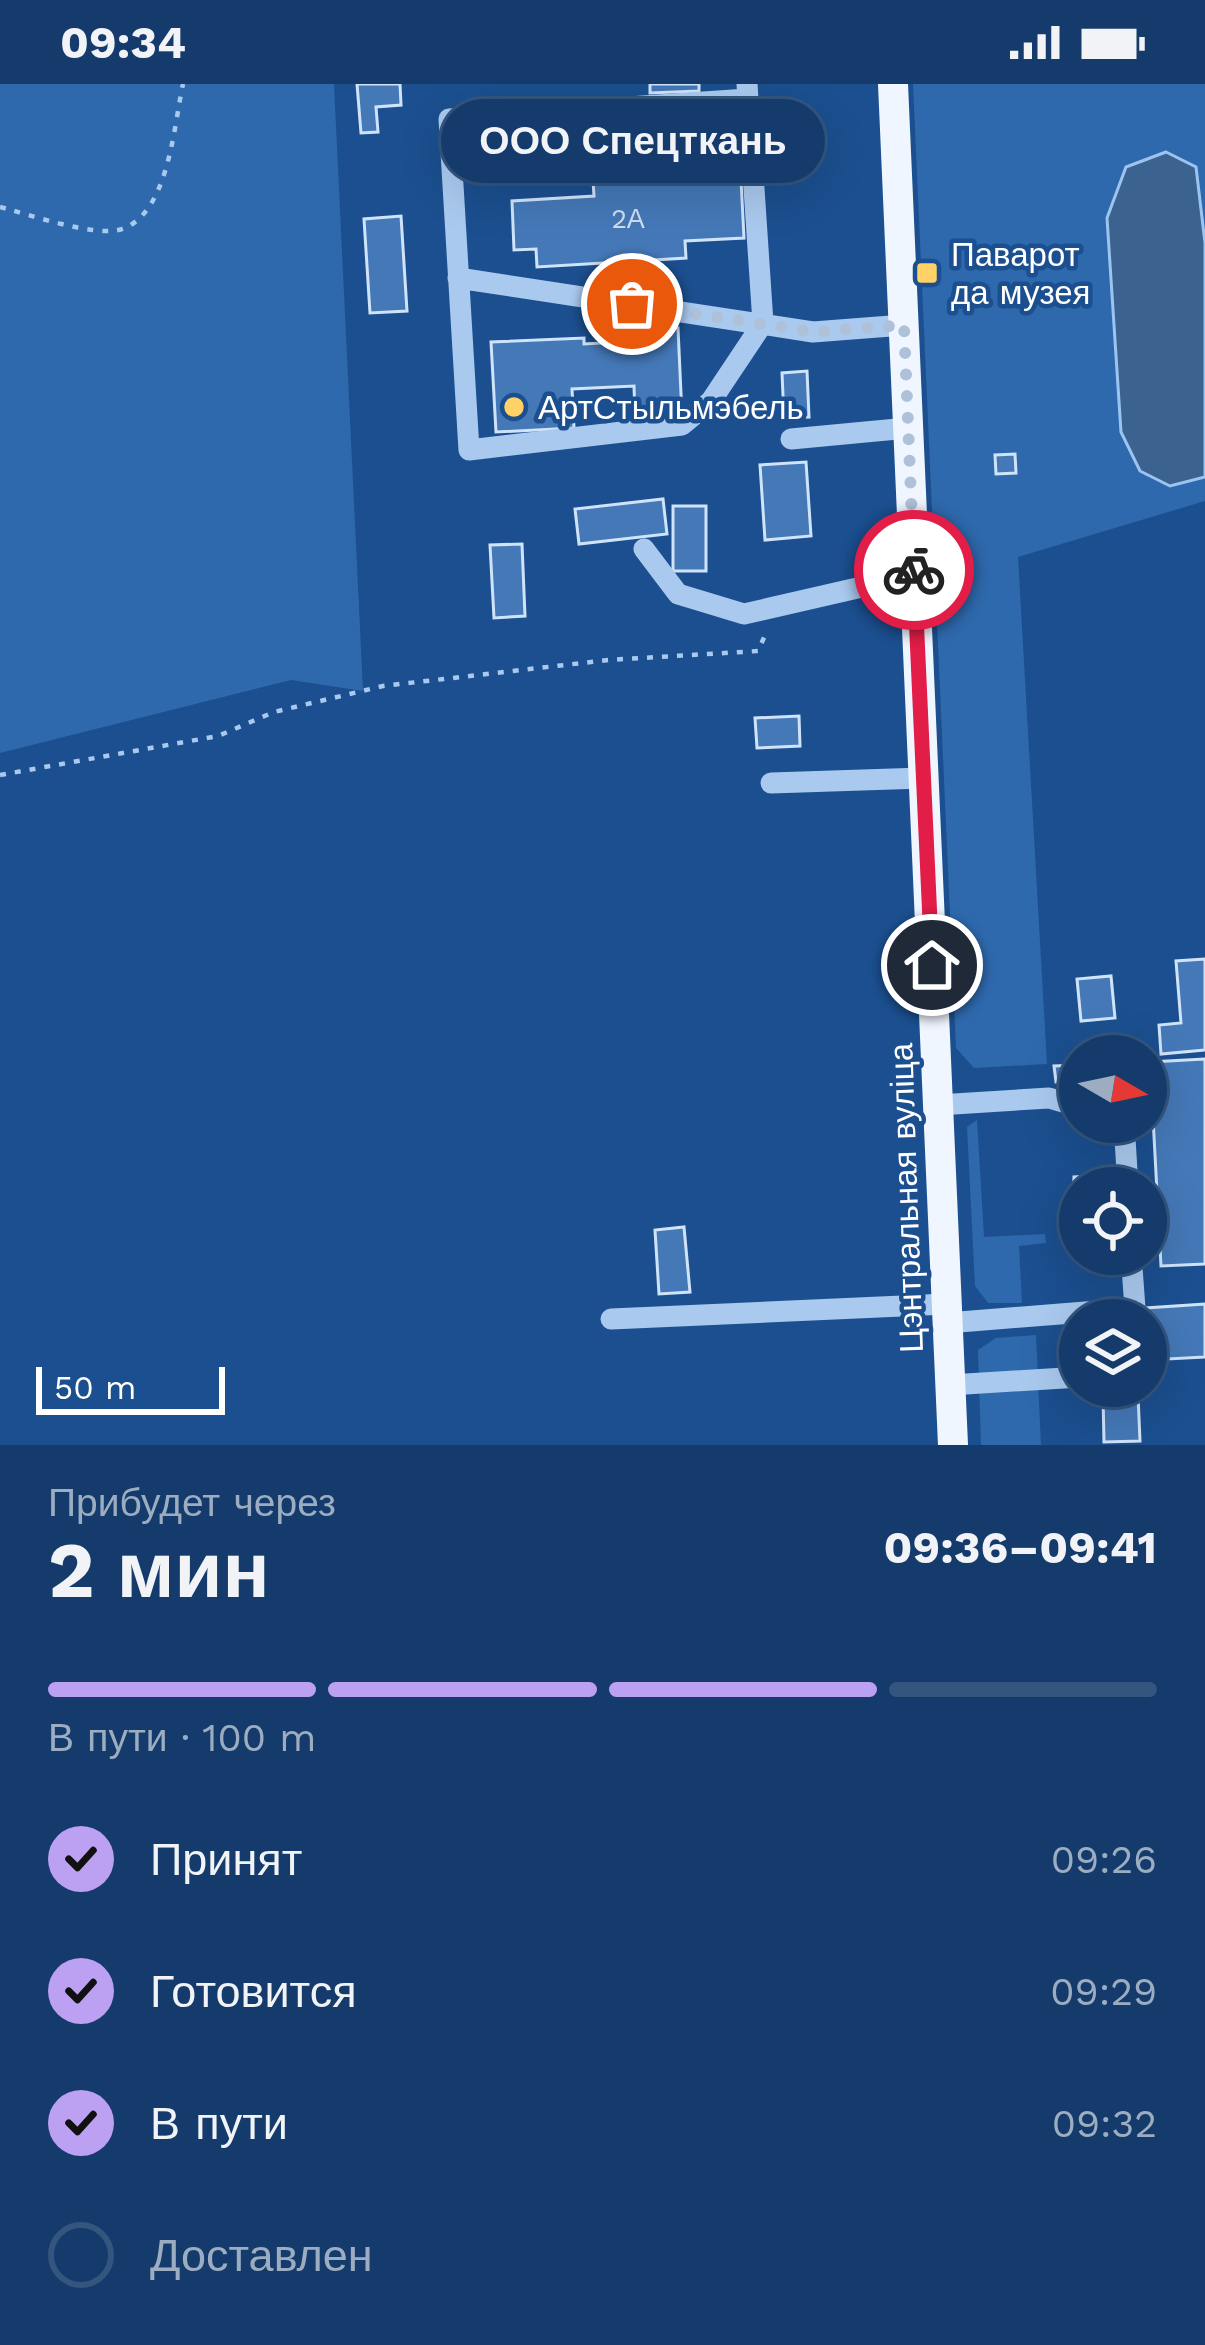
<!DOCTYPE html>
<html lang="ru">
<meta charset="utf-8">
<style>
body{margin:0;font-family:"Work Sans",sans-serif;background:#1d4271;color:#f1f3f6;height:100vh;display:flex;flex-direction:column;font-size:45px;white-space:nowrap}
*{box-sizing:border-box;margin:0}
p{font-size:39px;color:#9dadc1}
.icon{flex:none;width:66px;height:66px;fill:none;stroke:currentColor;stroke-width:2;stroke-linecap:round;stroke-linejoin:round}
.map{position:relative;height:1361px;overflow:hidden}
.panel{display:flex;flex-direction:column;background:#143b6b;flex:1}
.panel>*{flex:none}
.needle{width:78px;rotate:99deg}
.tools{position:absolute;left:1059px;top:951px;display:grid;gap:24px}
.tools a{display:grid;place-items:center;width:108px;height:108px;border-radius:50%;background:#143b6b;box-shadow:0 12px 48px #0002,0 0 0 3px #33557e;font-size:60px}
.scale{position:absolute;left:36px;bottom:30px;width:189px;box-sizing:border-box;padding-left:12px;border:6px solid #fff;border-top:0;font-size:33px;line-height:42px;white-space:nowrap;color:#fff;-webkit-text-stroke:9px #1b4f8f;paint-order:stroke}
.pin{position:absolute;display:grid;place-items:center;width:102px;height:102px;color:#fff;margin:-51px;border:6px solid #fff;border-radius:50%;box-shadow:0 3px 12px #0007}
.courier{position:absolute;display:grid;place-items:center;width:120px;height:120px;margin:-60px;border:9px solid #e11d48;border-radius:50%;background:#fff;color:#222;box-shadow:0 3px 15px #0007}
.bubble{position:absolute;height:84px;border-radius:42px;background:#143b6b;box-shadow:0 12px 48px #0002,0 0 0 3px #33557e;font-size:39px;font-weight:700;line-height:84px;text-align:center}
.head em{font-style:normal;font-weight:700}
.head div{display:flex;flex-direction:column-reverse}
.head{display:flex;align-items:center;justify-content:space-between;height:204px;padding:0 48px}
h1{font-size:78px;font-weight:700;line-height:90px}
.bar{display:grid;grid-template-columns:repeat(4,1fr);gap:18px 12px;align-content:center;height:144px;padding:0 48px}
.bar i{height:15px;border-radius:9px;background:#33557e}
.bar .current{background:#bca0f2}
.bar p{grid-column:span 4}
ol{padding:0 48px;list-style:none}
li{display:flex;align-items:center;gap:36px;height:132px}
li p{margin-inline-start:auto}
li .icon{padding:12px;border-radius:50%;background:#bca0f2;color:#111;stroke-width:4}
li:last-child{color:#9dadc1}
li i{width:66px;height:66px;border:6px solid #33557e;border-radius:50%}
.status{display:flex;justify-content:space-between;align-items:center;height:84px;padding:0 60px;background:#143b6b;direction:ltr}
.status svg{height:33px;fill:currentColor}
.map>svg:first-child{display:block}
</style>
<div class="status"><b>09:34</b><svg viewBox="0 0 49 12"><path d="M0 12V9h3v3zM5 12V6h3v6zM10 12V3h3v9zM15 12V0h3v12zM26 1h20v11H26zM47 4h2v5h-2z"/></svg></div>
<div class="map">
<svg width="1205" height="1361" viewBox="0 0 1205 1361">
<rect width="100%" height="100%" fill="#1b4f8f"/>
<!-- green -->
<path fill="#2e69ad" d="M0,0H334L363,607L291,596L0,669Z
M913,0H1205V417L1018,473L1047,980L974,984L956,964Z
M977,1036L984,1153L1045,1150L1046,1159L1019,1162L1022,1219H988L975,1202L967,1043Z
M1036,1251L1041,1361H981L978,1266L996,1254Z"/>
<!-- water -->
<path fill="#3c6290" stroke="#9cc4f0" stroke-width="3" d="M1166,68L1196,83L1205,159V393L1170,402L1140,387L1121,348L1107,134L1126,83Z"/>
<!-- building -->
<path fill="#4478b7" stroke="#cfe3fa" stroke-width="3" d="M357,0H400L401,21L376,23L378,48L361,49Z
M650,0H699V7L650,9Z
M739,57L744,154L685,157L686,174L537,183L536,165L514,166L512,117L594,112L593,97L697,90L696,63Z
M401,132L407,227L370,229L364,135Z
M678,244L682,332L635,334L634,302L572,305L574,344L496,348L491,258L584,254V260L620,258L619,247Z
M807,287L809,333L784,334L782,289Z
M1015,370L1016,389L996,390L995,371Z
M806,378L811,452L765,456L760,381Z
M663,415L667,450L579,460L575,425Z
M673,422H706V487H673Z
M522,460L525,532L494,534L490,461Z
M799,632L800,662L757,664L755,634Z
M1205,875V966L1161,970L1159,941L1181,939L1176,877Z
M1111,892L1115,934L1081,937L1077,895Z
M1205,975V1180L1161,1182L1150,978Z
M1080,981V997L1056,998L1054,982Z
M1115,1091L1116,1104H1080V1163H1071L1074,1093Z
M684,1143L690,1208L659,1210L655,1146Z
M1205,1220V1273L1149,1276L1146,1224Z
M1138,1311L1140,1357L1104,1358L1103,1312Z"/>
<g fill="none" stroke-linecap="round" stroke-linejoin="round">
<!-- path -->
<path stroke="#a9c9ee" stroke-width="4.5" stroke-dasharray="6 9" stroke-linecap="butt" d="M0,123C28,130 95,154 122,145C169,129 174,40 183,0
M0,691L218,652L274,628L383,602L608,576L758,567L766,549"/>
<!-- minor -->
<path stroke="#a9c9ee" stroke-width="21" d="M747,0L748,15L763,239L711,317L682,341L469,366L449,35L748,15
M458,194L813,248L904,241
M791,355L908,344
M644,465L678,510L744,530L914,491
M771,699L923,694
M938,1021L1049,1014L1080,1023
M1124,1038L1128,1104
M611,1235L947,1220
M947,1239L1135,1224L1131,1170
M950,1301L1080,1293"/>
<!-- major -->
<path stroke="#f0f6ff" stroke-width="30" d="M893,0L953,1361"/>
</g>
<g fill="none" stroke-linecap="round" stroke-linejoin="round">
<!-- done -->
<path stroke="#afc1d8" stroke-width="12" stroke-dasharray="0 21.6" d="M632,220L813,248L904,241L914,486"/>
<!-- route -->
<path stroke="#e11d48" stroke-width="15" d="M914,486L932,881"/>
</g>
<!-- markers -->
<g fill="#ffd166" stroke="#1b4f8f" stroke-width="4.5">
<rect x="915" y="177" width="24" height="24" rx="6"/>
<circle cx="514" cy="323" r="12"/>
</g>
<g text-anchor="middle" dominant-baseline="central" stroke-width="9" stroke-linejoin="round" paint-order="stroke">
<!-- number labels -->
<g font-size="27" fill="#d0dded">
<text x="628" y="135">2А</text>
</g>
<!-- poi labels -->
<g font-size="33" fill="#fff" stroke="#1b4f8f" text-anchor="start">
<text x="951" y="170">Паварот<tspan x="951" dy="38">да музея</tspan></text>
<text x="538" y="323">АртСтыльмэбель</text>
</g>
<!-- street labels -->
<g font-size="33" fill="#fff" stroke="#1b4f8f">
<text transform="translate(906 1114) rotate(-92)">Цэнтральная вуліца</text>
</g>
</g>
</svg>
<div class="tools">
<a><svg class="needle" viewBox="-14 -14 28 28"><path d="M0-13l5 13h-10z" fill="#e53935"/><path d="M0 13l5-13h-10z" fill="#9dadc1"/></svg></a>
<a><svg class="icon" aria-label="locate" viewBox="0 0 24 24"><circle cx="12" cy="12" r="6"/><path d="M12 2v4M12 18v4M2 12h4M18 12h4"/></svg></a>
<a><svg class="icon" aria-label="layers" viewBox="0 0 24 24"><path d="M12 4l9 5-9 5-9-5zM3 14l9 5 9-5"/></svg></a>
</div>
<div class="scale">50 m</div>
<div class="pin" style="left:632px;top:220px;background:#ea580c"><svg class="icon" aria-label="bag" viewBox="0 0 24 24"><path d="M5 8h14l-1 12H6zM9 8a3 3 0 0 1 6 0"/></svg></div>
<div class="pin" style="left:932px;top:881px;background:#1f2937"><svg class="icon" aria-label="home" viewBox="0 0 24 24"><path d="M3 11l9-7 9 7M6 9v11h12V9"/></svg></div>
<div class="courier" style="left:914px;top:486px"><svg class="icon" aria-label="bike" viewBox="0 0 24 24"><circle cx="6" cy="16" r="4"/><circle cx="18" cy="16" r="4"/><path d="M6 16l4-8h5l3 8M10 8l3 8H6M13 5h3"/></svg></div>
<div class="bubble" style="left:441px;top:15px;width:384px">ООО Спецткань</div>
</div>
<section class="panel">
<div class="head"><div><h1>2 мин</h1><p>Прибудет через</p></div><em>09:36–09:41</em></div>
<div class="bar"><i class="current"></i><i class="current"></i><i class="current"></i><i></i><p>В пути · 100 m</p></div>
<ol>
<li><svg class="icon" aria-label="check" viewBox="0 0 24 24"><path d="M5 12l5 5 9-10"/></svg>Принят<p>09:26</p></li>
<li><svg class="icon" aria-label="check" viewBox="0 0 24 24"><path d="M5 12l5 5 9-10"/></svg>Готовится<p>09:29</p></li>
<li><svg class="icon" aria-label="check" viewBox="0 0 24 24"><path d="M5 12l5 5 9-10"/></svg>В пути<p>09:32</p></li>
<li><i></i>Доставлен</li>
</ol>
</section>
